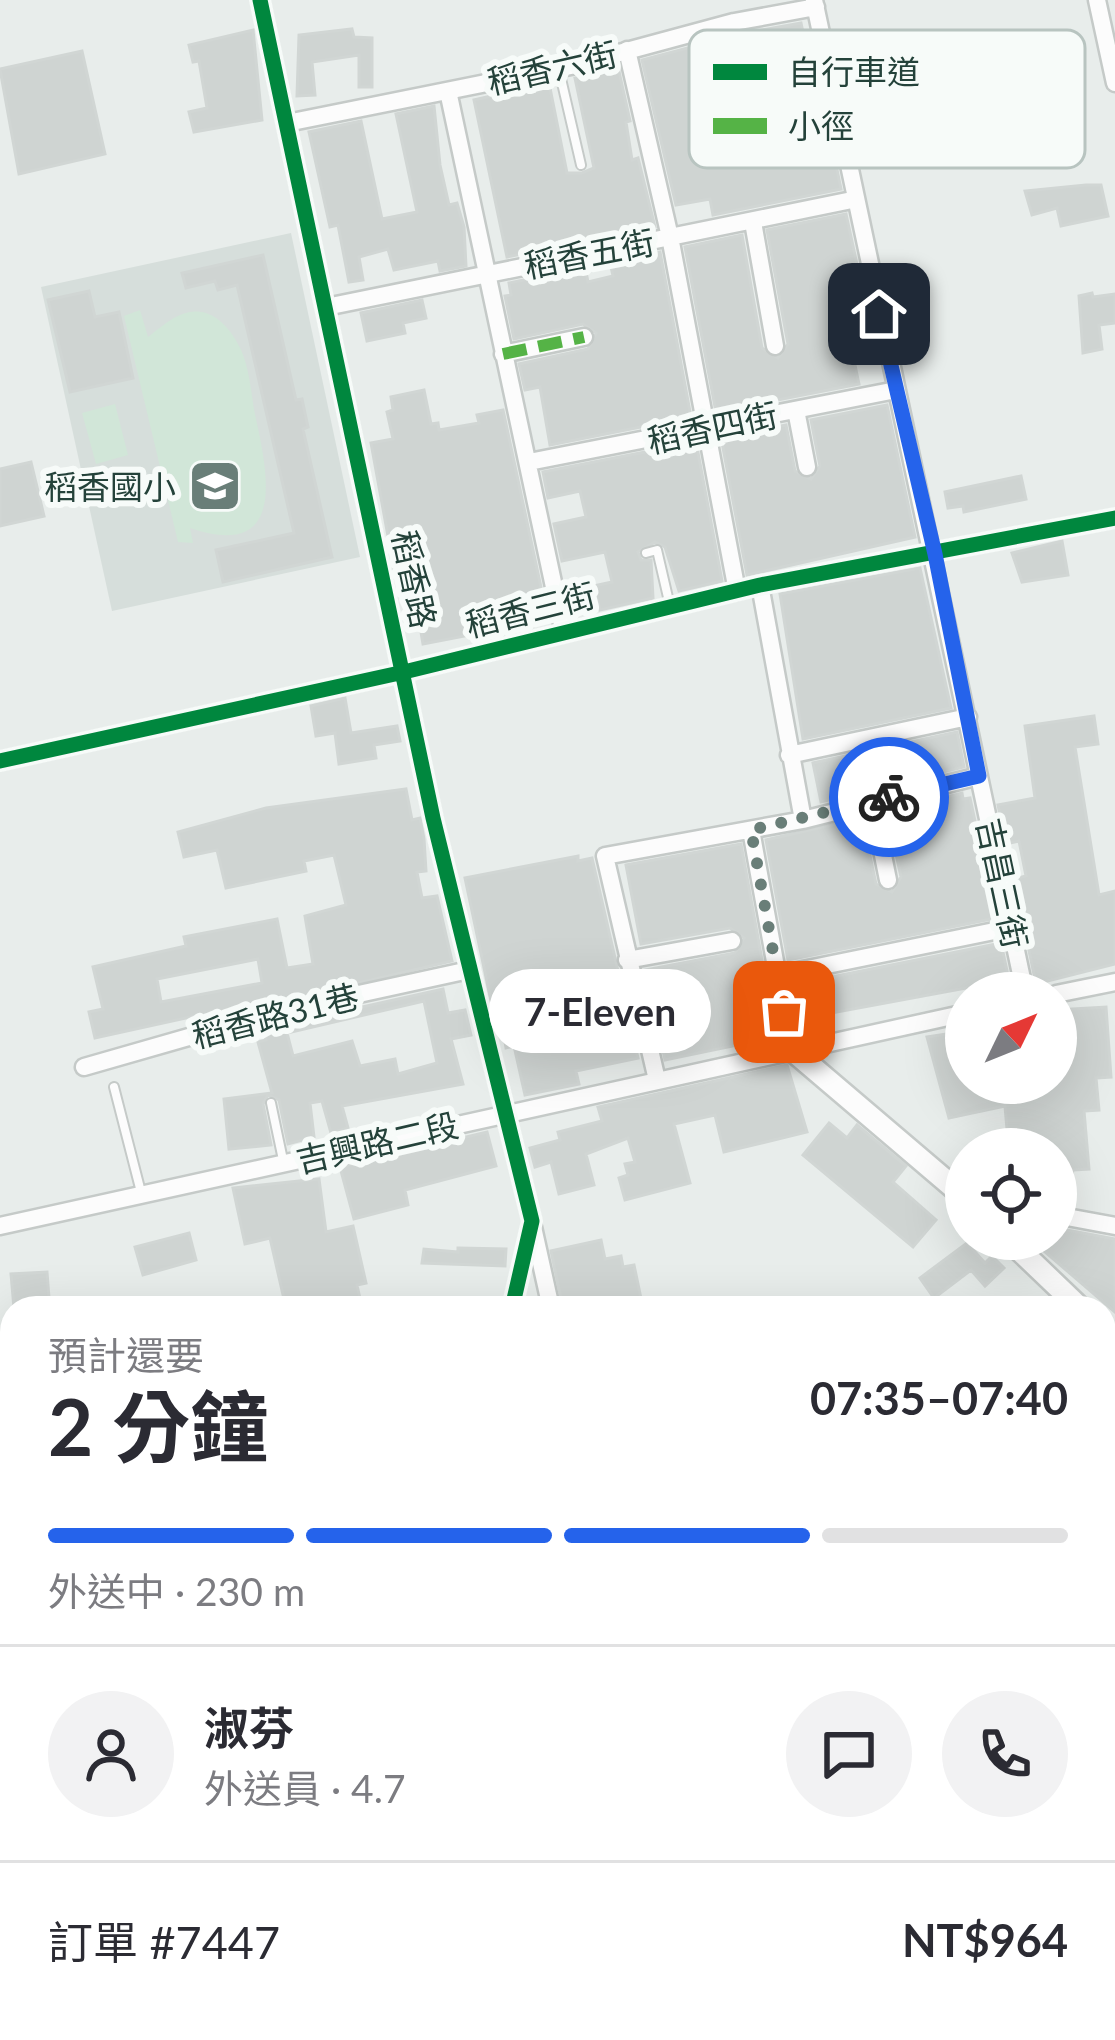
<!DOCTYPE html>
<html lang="zh-TW">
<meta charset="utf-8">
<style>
body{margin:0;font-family:Lato,"Noto Sans TC",sans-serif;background:#f2f2f3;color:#2b2b33;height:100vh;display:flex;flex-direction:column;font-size:45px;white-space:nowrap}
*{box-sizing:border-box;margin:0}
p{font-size:39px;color:#7c7c81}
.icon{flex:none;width:66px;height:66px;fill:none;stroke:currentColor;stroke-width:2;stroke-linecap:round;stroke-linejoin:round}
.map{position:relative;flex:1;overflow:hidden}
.drawer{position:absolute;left:0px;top:1296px;width:1116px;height:744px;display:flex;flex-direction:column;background:#fff;border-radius:36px 36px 0 0;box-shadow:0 12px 48px #0002}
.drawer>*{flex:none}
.needle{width:78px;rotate:47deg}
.fabs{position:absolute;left:945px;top:972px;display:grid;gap:24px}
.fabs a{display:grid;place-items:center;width:132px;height:132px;border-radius:50%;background:#fff;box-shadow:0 12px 48px #0002;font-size:60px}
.pin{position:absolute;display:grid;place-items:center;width:102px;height:102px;color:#fff;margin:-51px;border-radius:24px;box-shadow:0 6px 18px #0006}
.courier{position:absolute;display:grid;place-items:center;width:120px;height:120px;margin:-60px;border:9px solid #2563eb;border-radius:50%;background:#fff;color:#222;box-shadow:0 3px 15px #0007}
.bubble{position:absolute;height:84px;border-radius:42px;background:#fff;box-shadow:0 12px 48px #0002;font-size:39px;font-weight:700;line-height:84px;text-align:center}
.head em{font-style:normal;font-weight:700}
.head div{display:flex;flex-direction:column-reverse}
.head{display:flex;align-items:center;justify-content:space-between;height:204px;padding:0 48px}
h1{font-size:78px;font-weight:700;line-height:90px}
.bar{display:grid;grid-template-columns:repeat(4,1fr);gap:18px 12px;align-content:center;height:144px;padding:0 48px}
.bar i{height:15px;border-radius:9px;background:#e1e1e2}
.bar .on{background:#2563eb}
.bar p{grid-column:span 4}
.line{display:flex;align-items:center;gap:30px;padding:0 48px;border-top:3px solid #e1e1e2}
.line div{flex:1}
.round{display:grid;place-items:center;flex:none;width:126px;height:126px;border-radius:63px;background:#f2f2f3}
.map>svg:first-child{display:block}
</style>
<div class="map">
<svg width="1115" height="2040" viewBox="0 0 1115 2040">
<rect width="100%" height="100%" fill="#e8edeb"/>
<!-- built -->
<path fill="#d6dedb" d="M291,233L360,557L112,611L41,287Z"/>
<!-- green -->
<path fill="#d1e6d8" d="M140,310L148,337C165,324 183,306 206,313C221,318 232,332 239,346C250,366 251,396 256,419C269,478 285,560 190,528L193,543L178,542L124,316Z
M115,404L128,455L96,464L82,413Z"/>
<!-- building -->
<path fill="#cfd4d2" stroke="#d1d6d4" stroke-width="3" fill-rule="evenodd" d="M801,23L815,88L796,92L799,104L787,107L793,131L827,121L841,189L713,215L710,199L676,205L642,60L710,42L728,133L744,141L753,127L735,35Z
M352,29L354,37L372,38V87H359V55L312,62L315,95L297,96L299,35Z
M253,30L262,120L194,132L189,112L207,108L199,61L193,62L189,45Z
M82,51L105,154L19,174L0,69Z
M618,67L630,121L626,122L632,160L638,158L655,227L507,257L474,100L549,83L567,173H582L594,168L575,78Z
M434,106L440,165L449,205L457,203L464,227L466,266L440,271L438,261L394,270L388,249L359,257L363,280L349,282L338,225L330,227L309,132L361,121L382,219L417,212L396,114Z
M1086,185H1101L1108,216L1061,226L1057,208L1032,215L1025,191Z
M846,214L872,333L849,337L859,384L716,412L685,247L742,235L762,348L778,358L788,344L767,230Z
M660,252L691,417L550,445L540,387L525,390L519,364L588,349L596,333L583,324L514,339L505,296L511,295L509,283L585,267L588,282L613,276L610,262Z
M263,255L296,400L302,399L308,427L303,429L332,557L223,582L216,550L294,533L237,285L218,290L215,281L186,288L182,273Z
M89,291L95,317L119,312L133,378L70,392L48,300Z
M1092,293L1093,297L1115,294V323L1099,325L1102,349L1083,353L1079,296Z
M422,300L426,318L403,323L405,333L367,341L361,313Z
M424,390L431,424L438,423L439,430L479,423L477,415L503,410L548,620L423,644L410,567L394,569L371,443L393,439L387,412L393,410L391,397Z
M887,405L915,537L747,575L721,437L786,425L795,471L811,479L820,466L811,420Z
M696,442L722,581L679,591L665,547L655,542L638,552L641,560H651L653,598L600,610L594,586L612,582L605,552L562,561L554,524L586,517L580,491L548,498L543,472Z
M31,462L44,516L0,526V469Z
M1021,476L1026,499L964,512L963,506L948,508L945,492Z
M1062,541L1068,575L1022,582L1012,553Z
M920,568L951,708L803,739L780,594Z
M345,698L351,733L397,726L400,741L374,745L376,758L339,764L335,733L316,736L311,706Z
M1094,716L1098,744L1075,747L1099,895L1115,891V964L1036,984L1014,879L1026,876L1019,841L1006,844L998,805L1035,798L1025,726Z
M957,732L964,767L821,802L813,763Z
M406,789L412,820L420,818L424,839L426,871L417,872L422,898L437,896L452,961L205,1019L204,1014L95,1038L89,1012L103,1009L93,967L186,946L184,937L277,919L287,968L313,964L305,916L346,905L334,855L304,861L306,871L226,888L217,850L184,857L178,832L266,808ZM258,959L262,983L161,1002L157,979Z
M962,793L963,799L970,798L996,918L788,960L766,840L862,818L876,884L892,892L901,877L887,812Z
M741,844L776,1037L665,1060L646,970L735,953L744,938L730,928L641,944L626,865Z
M578,856V861L592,858L638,1058L576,1071L579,1084L525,1095L514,1046L506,1048L500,1013L494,1015L465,878ZM604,993L615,1048L568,1052L560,1003Z
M1001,943L1009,980L799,1019L792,985Z
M443,989L448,1013L465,1010L471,1035L451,1039L463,1084L342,1106L348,1128L331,1133L322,1101L310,1103L314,1137L288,1144L279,1100L268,1095L263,1104L271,1145L229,1149L224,1099L272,1093L258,1042L266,1040L263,1029ZM424,1001L437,1063L398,1074L395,1059L360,1066L352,1041L293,1056L287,1033Z
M1106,1007L1111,1077L1096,1078L1099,1110L1084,1111L1089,1169L1073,1170L1067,1204L1056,1202V1149H1020L1019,1140L1008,1141L1005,1106L949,1118L927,1037L966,1031V1083H1056V1010Z
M787,1065L807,1132L724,1152L715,1115L674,1124L690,1183L625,1200L619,1178L628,1175L625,1164L635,1162L628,1138L586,1154L594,1185L559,1194L551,1162L535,1167L530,1148L560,1140L558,1132L602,1121L598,1107Z
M829,1123L847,1138L857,1125L906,1166L893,1182L936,1220L913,1247L803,1155Z
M487,1132L496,1166L405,1190L408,1205L354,1219L340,1167Z
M319,1179L326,1232L353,1226L366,1283L357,1285L361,1303L286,1308L270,1238L245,1244L233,1188Z
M1056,1228L1115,1239V1312L1030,1239H1056Z
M189,1233L196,1260L143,1275L135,1247Z
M601,1240L605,1259L621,1256L623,1267L634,1265L643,1308H563L551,1251Z
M967,1243L985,1263L992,1256L1004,1268L985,1286L971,1270L934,1298L920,1278Z
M458,1248L506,1249L505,1266L422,1263L424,1249L458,1252Z
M47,1272L49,1298L29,1300L30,1308H14L11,1274Z"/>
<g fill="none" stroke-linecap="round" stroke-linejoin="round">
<!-- service casing -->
<g stroke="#c5cac8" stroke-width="12">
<path id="service" d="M559,70L581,165
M646,553L657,550L670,606
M114,1087L142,1196
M271,1103L283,1160"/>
</g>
<!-- minor casing -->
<g stroke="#c5cac8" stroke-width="21">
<path id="minor" d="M260,0L433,818L532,1221L512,1308
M814,0L1025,993
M1097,0L1115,83
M720,27L740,129
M627,50L670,237L737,591
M448,91L563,629
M287,123L571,66L734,22L816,7
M753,222L775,346
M326,307L852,200
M503,354L584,337
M796,410L807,467
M529,462L896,390
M760,585L803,820
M789,755L968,717
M0,761L404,672L760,585L1115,518
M872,801L888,880
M751,830L791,1049
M627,960L732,941
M778,975L1014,927
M1056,994L1115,982
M84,1067L276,1012L469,970
M657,1080L605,856L803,820L979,776
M1056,1215L1115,1226
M0,1226L966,1013
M533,1227L551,1308
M0,1807L12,1814
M407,2028L429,2040"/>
</g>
<!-- tertiary casing -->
<g stroke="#c5cac8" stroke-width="26">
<path id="tertiary" d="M791,1049L966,1198
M1008,1239L1080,1308
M1104,1331L1115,1340"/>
</g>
<!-- primary casing -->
<g stroke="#c3ccc9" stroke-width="28">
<path id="primary" d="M0,1502L12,1504
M1104,1719L1115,1721"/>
</g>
<!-- service -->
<use href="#service" stroke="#fcfcfc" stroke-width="8"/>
<!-- minor -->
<use href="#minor" stroke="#fcfcfc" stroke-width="16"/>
<!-- tertiary -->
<use href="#tertiary" stroke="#fcfcfc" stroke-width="21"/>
<!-- primary -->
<use href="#primary" stroke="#cfd7d5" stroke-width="24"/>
<!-- rail -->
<path stroke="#c9cdcc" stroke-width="4.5" stroke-dasharray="24 12" stroke-linecap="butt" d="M0,1391L12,1393
M1104,1592L1115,1594"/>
<!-- quiet -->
<path stroke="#55b346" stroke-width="12" stroke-dasharray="24 12" stroke-linecap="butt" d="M503,354L584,337"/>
<!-- cycleway casing -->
<g stroke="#f7fbf9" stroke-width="22">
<path id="cycleway" d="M260,0L433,818L532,1221L512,1308
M0,761L404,672L760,585L1115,518"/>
</g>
<!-- cycleway -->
<use href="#cycleway" stroke="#00873e" stroke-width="15"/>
</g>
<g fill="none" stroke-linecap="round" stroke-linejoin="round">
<!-- done -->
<path stroke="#697e78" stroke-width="12" stroke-dasharray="0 21.6" d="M784,1012L751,830L889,797"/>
<!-- route -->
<path stroke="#2563eb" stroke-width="15" d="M879,314L935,554L979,776L889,797"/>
</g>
<!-- icons -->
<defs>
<g id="school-square" transform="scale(2.7)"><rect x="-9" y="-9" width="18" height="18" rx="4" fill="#697e78" stroke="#f7fbf9"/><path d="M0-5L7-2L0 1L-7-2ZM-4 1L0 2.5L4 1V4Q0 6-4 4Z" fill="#fff"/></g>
</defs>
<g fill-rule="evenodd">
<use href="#school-square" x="215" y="486"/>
</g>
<g text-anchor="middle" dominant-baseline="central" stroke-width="12" stroke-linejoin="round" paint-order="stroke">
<!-- street labels -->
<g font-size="33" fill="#24423a" stroke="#f7fbf9">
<text transform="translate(552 67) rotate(-13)">稻香六街</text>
<text transform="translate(589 253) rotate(-11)">稻香五街</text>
<text transform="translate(712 427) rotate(-12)">稻香四街</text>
<text transform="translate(415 579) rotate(78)">稻香路</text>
<text transform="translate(530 609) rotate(-14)">稻香三街</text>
<text transform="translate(1003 883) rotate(78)">吉昌三街</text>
<text transform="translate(275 1015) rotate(-14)">稻香路31巷</text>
<text transform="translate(377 1142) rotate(-13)">吉興路二段</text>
</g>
<!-- poi labels -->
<g font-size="33" fill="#24423a" stroke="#f7fbf9" text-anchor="end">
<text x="176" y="486">稻香國小</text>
</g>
</g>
<!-- legend -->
<rect x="689" y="30" width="396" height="138" rx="18" fill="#f7fbf9" stroke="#b8c4c0" stroke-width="3"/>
<rect x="713" y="64" width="54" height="16" fill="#00873e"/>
<rect x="713" y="118" width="54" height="16" fill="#55b346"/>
<g font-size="33" fill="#24423a">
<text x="788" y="84">自行車道</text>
<text x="788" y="138">小徑</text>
</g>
</svg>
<div class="fabs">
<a><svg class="needle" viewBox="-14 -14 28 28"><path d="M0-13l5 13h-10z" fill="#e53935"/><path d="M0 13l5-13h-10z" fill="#7c7c81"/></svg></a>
<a><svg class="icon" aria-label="locate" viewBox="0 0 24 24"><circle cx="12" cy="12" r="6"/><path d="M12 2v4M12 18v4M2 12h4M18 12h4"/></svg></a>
</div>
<div class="pin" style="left:784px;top:1012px;background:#ea580c"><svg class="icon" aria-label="bag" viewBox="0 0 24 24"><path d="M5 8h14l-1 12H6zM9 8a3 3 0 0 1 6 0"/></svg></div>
<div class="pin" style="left:879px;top:314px;background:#1f2937"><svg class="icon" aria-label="home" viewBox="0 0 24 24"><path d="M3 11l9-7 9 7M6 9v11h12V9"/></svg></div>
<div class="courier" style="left:889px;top:797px"><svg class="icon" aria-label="bike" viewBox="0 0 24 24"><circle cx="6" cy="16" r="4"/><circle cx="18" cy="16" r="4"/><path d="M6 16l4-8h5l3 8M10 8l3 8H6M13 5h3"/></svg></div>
<div class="bubble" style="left:489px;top:969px;width:222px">7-Eleven</div>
<section class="drawer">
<div class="head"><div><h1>2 分鐘</h1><p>預計還要</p></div><em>07:35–07:40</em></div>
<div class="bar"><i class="on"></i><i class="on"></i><i class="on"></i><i></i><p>外送中 · 230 m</p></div>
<div class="line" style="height:216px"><a class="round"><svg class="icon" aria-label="person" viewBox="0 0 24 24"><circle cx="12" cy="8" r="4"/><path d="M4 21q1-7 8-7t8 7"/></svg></a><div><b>淑芬</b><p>外送員 · 4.7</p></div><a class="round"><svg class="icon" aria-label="chat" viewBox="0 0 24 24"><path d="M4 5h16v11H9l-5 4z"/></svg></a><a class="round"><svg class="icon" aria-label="phone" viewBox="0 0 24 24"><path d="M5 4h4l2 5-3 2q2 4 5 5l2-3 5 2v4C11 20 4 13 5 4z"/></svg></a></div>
<div class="line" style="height:156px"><div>訂單 #7447</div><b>NT$964</b></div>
</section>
</div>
